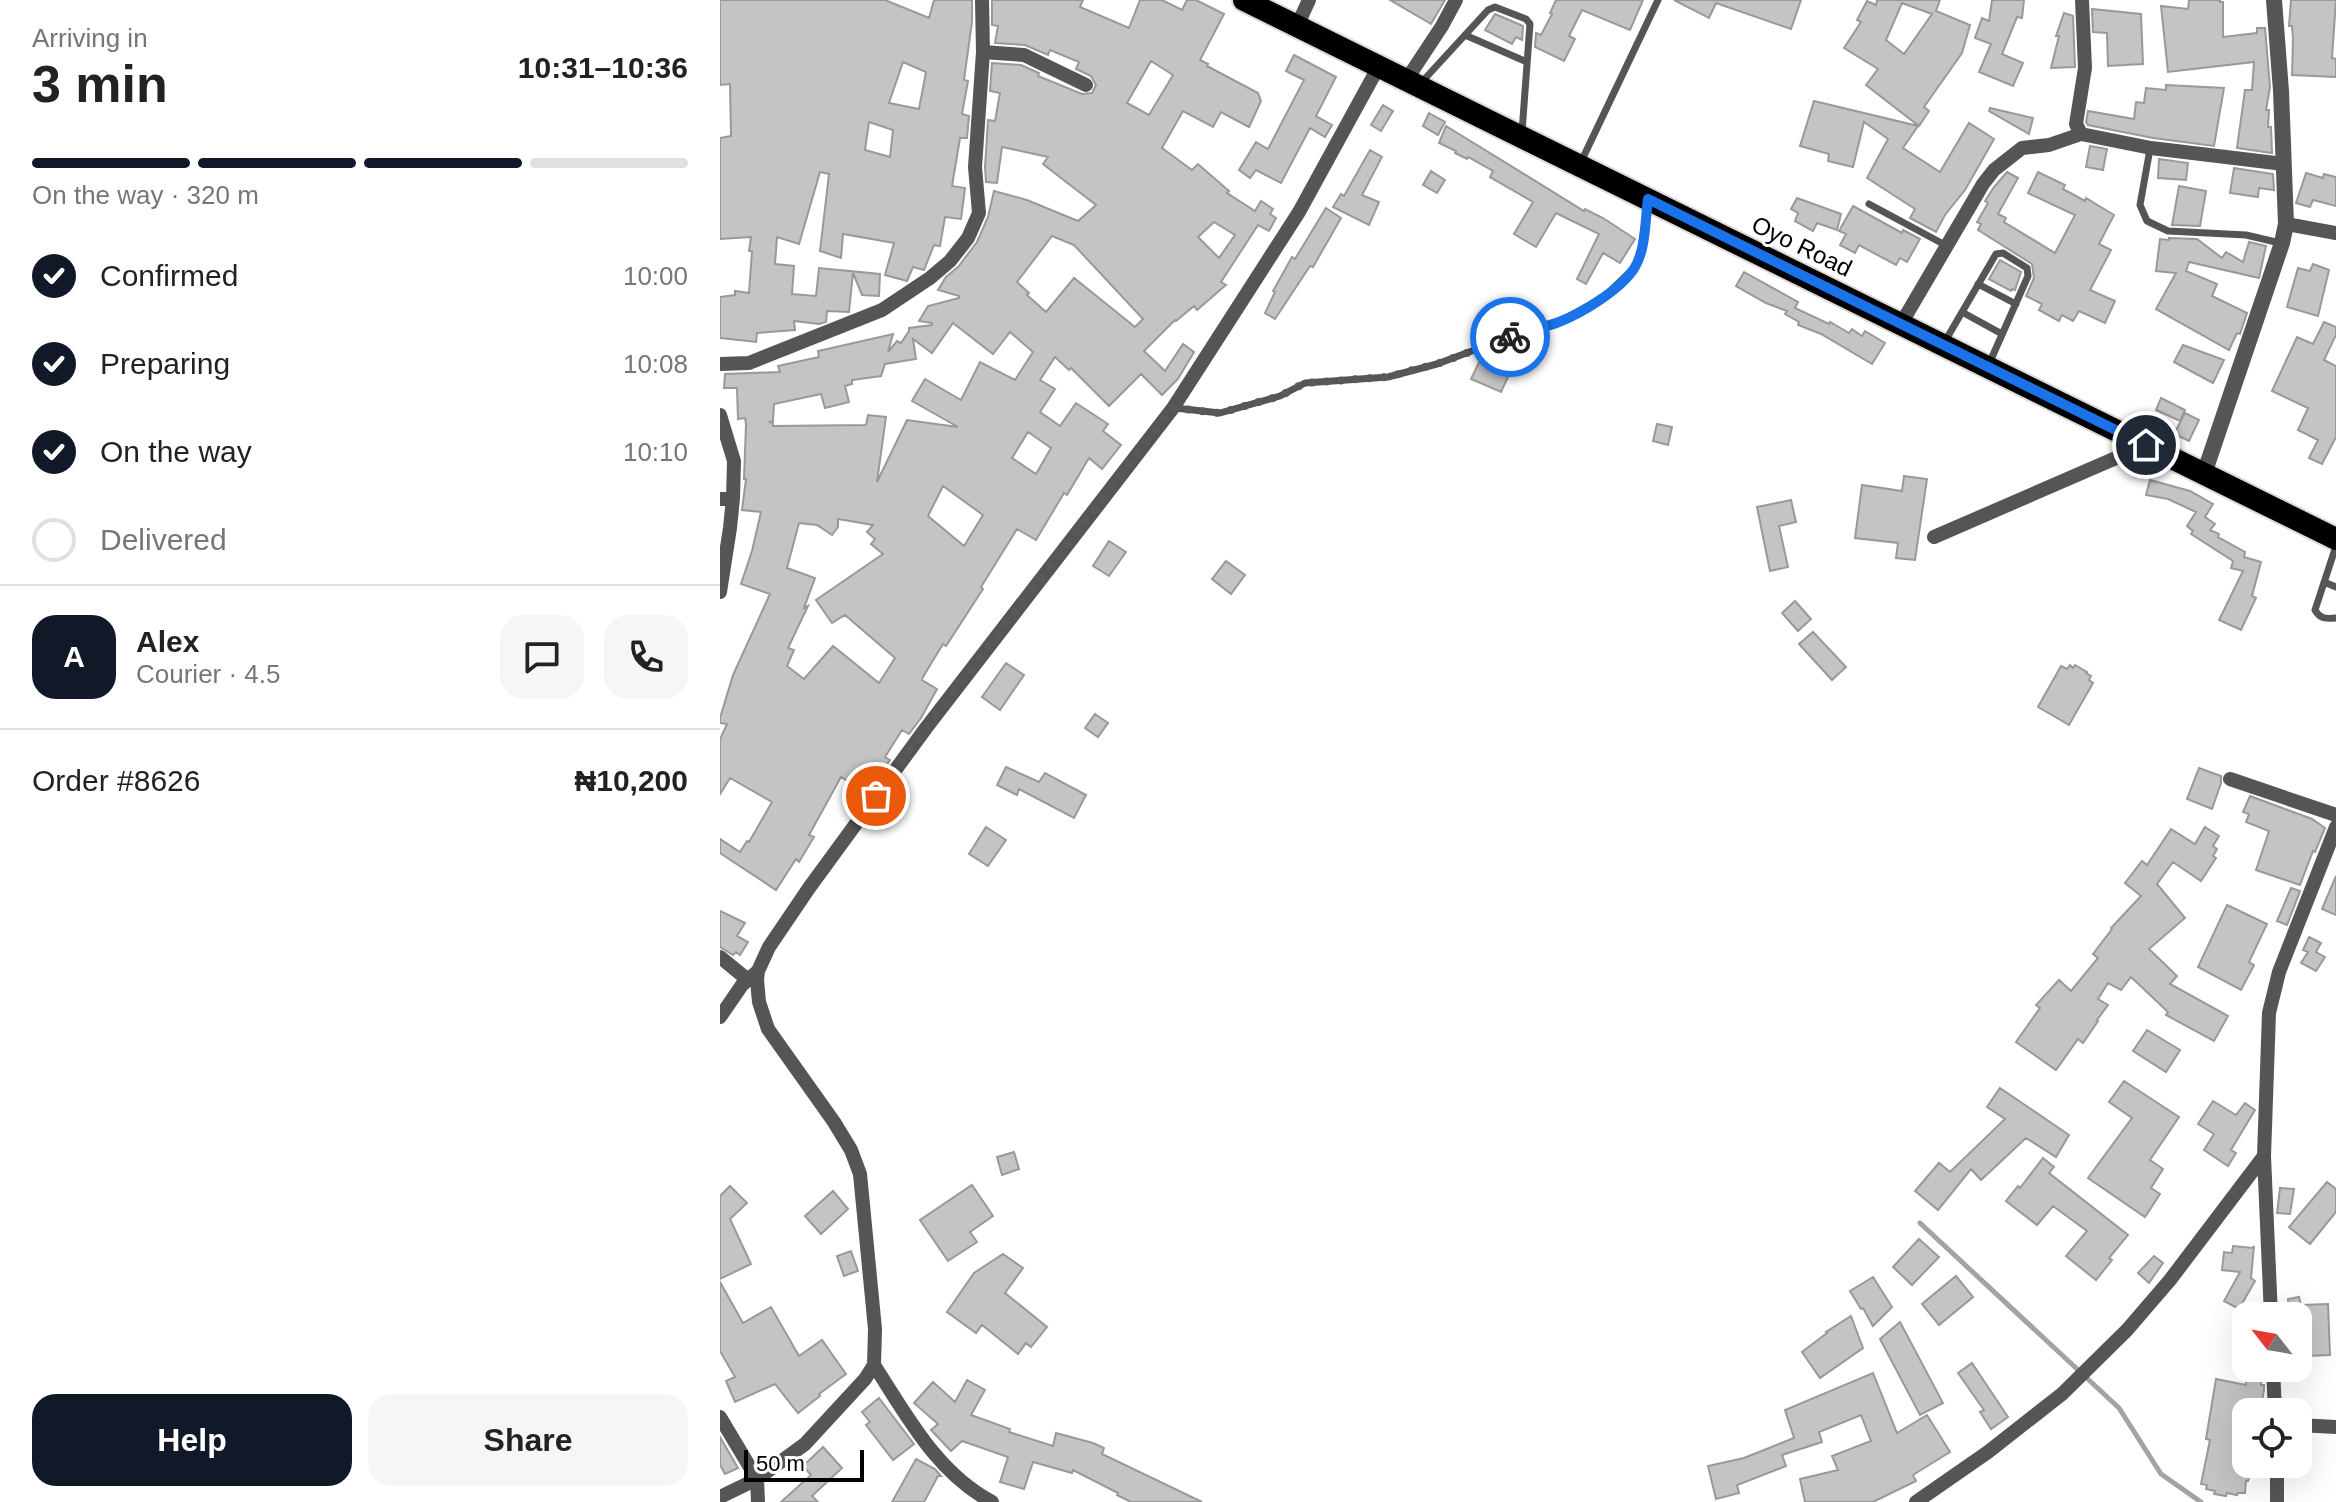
<!DOCTYPE html>
<meta charset="utf-8">
<style>
body{margin:0;font-family:Arial,sans-serif;background:#f6f6f6;color:#222;height:100vh;display:flex;flex-direction:column;font-size:30px;white-space:nowrap}
*{box-sizing:border-box;margin:0}
p{font-size:26px;color:#767676}
.icon{flex:none;width:44px;height:44px;fill:none;stroke:currentColor;stroke-width:2;stroke-linecap:round;stroke-linejoin:round}
.map{position:relative;flex:1;overflow:hidden}
.drawer{display:flex;flex-direction:column;background:#fff;width:720px}
.drawer>*{flex:none}
.needle{width:52px;rotate:301deg}
.tools{position:absolute;left:1512px;top:1302px;display:grid;gap:16px}
.tools a{display:grid;place-items:center;width:80px;height:80px;border-radius:16px;background:#fff;box-shadow:0 8px 32px #0002;font-size:40px}
.scale{position:absolute;left:24px;bottom:20px;width:120px;box-sizing:border-box;padding-left:8px;border:4px solid #000;border-top:0;font-size:22px;line-height:28px;white-space:nowrap;color:#000;-webkit-text-stroke:6px #fff;paint-order:stroke}
.pin{position:absolute;display:grid;place-items:center;width:68px;height:68px;color:#fff;margin:-34px;border:4px solid #fff;border-radius:50%;box-shadow:0 2px 8px #0007}
.courier{position:absolute;display:grid;place-items:center;width:80px;height:80px;margin:-40px;border:6px solid #1a73e8;border-radius:50%;background:#fff;color:#222;box-shadow:0 2px 10px #0007}
.overview em{font-style:normal;font-weight:700}
.overview div{display:flex;flex-direction:column-reverse}
.overview{display:flex;align-items:center;justify-content:space-between;height:136px;padding:0 32px}
h1{font-size:52px;font-weight:700;line-height:60px}
.bar{display:grid;grid-template-columns:repeat(4,1fr);gap:12px 8px;align-content:center;height:96px;padding:0 32px}
.bar i{height:10px;border-radius:6px;background:#e0e0e0}
.bar .on{background:#111827}
.bar p{grid-column:span 4}
.line{display:flex;align-items:center;gap:20px;padding:0 32px;border-top:2px solid #e0e0e0}
.line div{flex:1}
.round{display:grid;place-items:center;flex:none;width:84px;height:84px;border-radius:24px;background:#f6f6f6}
ol{padding:0 32px;list-style:none}
li{display:flex;align-items:center;gap:24px;height:88px}
li p{margin-inline-start:auto}
li .icon{padding:8px;border-radius:50%;background:#111827;color:#fff;stroke-width:4}
li:last-child{color:#767676}
li i{width:44px;height:44px;border:4px solid #e0e0e0;border-radius:50%}
.action{display:flex;gap:16px;margin-top:auto;padding:16px 32px}
.action a{flex:1;height:92px;border-radius:24px;background:#111827;color:#fff;font-size:32px;font-weight:700;line-height:92px;text-align:center}
.action a+a{background:#f6f6f6;color:#222}
main{display:flex;flex:1;min-height:0}
.map>svg:first-child{display:block}
</style>
<main>
<section class="drawer">
<div class="overview"><div><h1>3 min</h1><p>Arriving in</p></div><em>10:31–10:36</em></div>
<div class="bar"><i class="on"></i><i class="on"></i><i class="on"></i><i></i><p>On the way · 320 m</p></div>
<ol>
<li><svg class="icon" aria-label="check" viewBox="0 0 24 24"><path d="M5 12l5 5 9-10"/></svg>Confirmed<p>10:00</p></li>
<li><svg class="icon" aria-label="check" viewBox="0 0 24 24"><path d="M5 12l5 5 9-10"/></svg>Preparing<p>10:08</p></li>
<li><svg class="icon" aria-label="check" viewBox="0 0 24 24"><path d="M5 12l5 5 9-10"/></svg>On the way<p>10:10</p></li>
<li><i></i>Delivered</li>
</ol>
<div class="line" style="height:144px"><b class="round" style="background:#111827;color:#fff">A</b><div><b>Alex</b><p>Courier · 4.5</p></div><a class="round"><svg class="icon" aria-label="chat" viewBox="0 0 24 24"><path d="M4 5h16v11H9l-5 4z"/></svg></a><a class="round"><svg class="icon" aria-label="phone" viewBox="0 0 24 24"><path d="M5 4h4l2 5-3 2q2 4 5 5l2-3 5 2v4C11 20 4 13 5 4z"/></svg></a></div>
<div class="line" style="height:104px"><div>Order #8626</div><b>₦10,200</b></div>
<div class="action"><a>Help</a><a>Share</a></div>
</section>
<div class="map">
<svg width="1616" height="1502" viewBox="0 0 1616 1502">
<rect width="100%" height="100%" fill="#fff"/>
<g fill="none" stroke-linecap="round" stroke-linejoin="round">
<!-- stream -->
<path stroke="#a3a3a3" stroke-width="5" d="M1200,1223L1399,1408L1441,1474L1481,1502"/>
</g>
<!-- building -->
<path fill="#c4c4c4" stroke="#999" stroke-width="2" fill-rule="evenodd" d="M0,0H165L209,18L214,0H252V22L244,80L248,81L242,114L249,116L247,138H240L232,186L245,188L241,219L225,217L220,246L214,245L204,270L193,267L187,281L165,275L174,243L123,234L121,258L100,251L109,174L100,172L79,244L57,237L55,264L74,266L72,294L96,296L99,268L160,274L159,296L142,295L133,273L129,312L107,311L106,322L99,324L74,321L75,330L37,333L36,342L0,338V297L15,295V291L29,293L32,251H29L31,237L0,239V138L11,136L10,84L0,85ZM183,62L206,72L199,109L169,103ZM149,122L173,130L170,157L145,150Z
M272,0H363L360,7L409,28L420,0H442L462,10L467,0H476L504,14L480,60L488,64L487,66L538,93L541,101L529,127L501,112L493,127L463,111L442,148L472,170L478,164L509,191L507,193L535,211L541,201L553,209L550,214L556,218L549,231L538,225L501,282L506,285L477,310L474,306L456,321L455,320L424,351L445,371L463,344L474,352L458,379L442,395L421,374L389,406L351,368L349,370L335,357L320,380L335,389L320,412L340,426L356,403L388,424L383,431L401,445L382,469L369,458L347,495L344,493L316,540L297,529L261,587L263,589L226,646L223,644L203,677L202,680L217,689L201,718L189,734L182,730L165,757L170,760L162,771L157,768L150,778L142,772L134,785L121,777L89,835L94,837L79,862L76,859L56,890L0,853V839L20,852L27,841L29,842L52,802L10,778L0,794V739L7,724L0,723V718L13,675L50,594L21,584L32,551L41,512L22,510L26,479H24L26,424L25,418L18,419L17,388H4L5,374L60,372L58,366L99,357L98,351L173,334L168,352L177,341L181,343L189,331V328L212,325V323L199,321L208,306L239,298V296L218,290L226,277L238,267L257,242L268,217L274,191L307,200L358,221L376,205L323,164L328,157L282,147L277,183L266,182L265,167L268,120L275,121L280,93L270,91L272,63L301,65L319,73L318,76L362,94L372,93L376,85L371,76L356,69L359,62L330,50L328,55L305,45L275,43L278,26L272,25ZM431,61L453,75L429,115L407,103ZM494,222L515,235L499,258L478,237ZM332,236L354,245L423,319L415,327L354,278L326,312L307,295L309,293L297,282ZM233,323L273,354L290,332L313,352L295,380L260,362L241,400L205,379L192,401L238,427L187,420L157,482L166,417L148,415L146,425L53,426V423L50,422L53,421L54,404L101,394L105,408L129,402L125,386L132,384V380L161,376L165,364L196,359L193,339L212,353ZM308,432L331,448L316,474L292,458ZM223,486L263,515L244,546L208,516ZM118,519L153,525L147,532L155,539L151,544L163,554L96,600L112,623L125,615L175,658L159,683L113,646L84,679L67,666L74,650L68,648L88,606L84,608L95,578L67,568L79,523L97,525L112,535L118,527Z
M670,0H725L711,24Z
M836,0H923L910,30L862,10L849,36L855,39L844,61L815,47L816,33L821,35L832,14L830,13Z
M954,0H1081L1071,29L996,3L989,18Z
M1157,0H1220L1216,11L1250,25L1242,53L1204,107L1209,111L1199,126L1146,85L1158,69L1124,48L1141,22L1137,20L1147,1L1156,5ZM1182,3L1212,14L1184,54L1166,40Z
M1272,0H1304L1302,18L1297,17L1282,54L1303,63L1293,86L1259,72L1271,44L1255,38L1262,18L1269,21Z
M1469,0H1500V2H1503V37L1537,33V28H1545L1550,87L1546,110H1549L1548,127H1551L1552,153L1517,148L1525,90H1532L1534,62L1448,72L1441,6L1468,9Z
M1571,0H1616L1612,58L1616,59V77L1572,75L1573,39L1572,26H1569Z
M1372,9L1421,14L1423,64L1388,66L1387,33L1373,32Z
M1344,13L1353,16L1355,67L1331,68L1339,36H1336Z
M775,14L803,26L802,40L796,37L792,44L765,30Z
M574,55L616,77L596,116L612,125L605,137L590,128L561,183L536,170L530,178L519,170L536,142L548,149L584,80L566,71Z
M1446,85L1504,88L1494,146L1433,138L1368,125L1366,122L1368,111L1414,119L1416,102L1424,103L1426,88L1446,90Z
M1094,101L1198,126L1183,148L1220,172L1249,123L1274,139L1245,190L1225,215L1216,232L1190,218L1195,209L1147,178L1168,139L1144,122L1133,167L1108,161L1109,154L1080,146Z
M663,105L673,111L661,131L651,125Z
M1270,108L1313,118L1309,134L1269,111Z
M709,113L725,122L718,135L703,126Z
M726,126L864,211L865,209L883,218L915,239L900,263L883,253L866,284L857,279L879,234L836,213L816,247L794,234L813,202L770,177L773,171L748,157L747,159L735,153L736,151L719,143Z
M1370,146L1387,149L1383,170L1366,167Z
M650,150L662,157L642,195L659,202L649,225L613,207L621,194L624,196Z
M1439,159L1468,163L1466,180L1438,178Z
M1514,168L1553,174L1554,190L1539,188L1538,197L1510,193Z
M711,171L725,180L717,193L703,185Z
M1287,172L1298,178L1278,214L1286,218L1284,222L1335,253L1355,215L1308,193L1318,172L1345,185L1343,189L1365,201L1366,198L1394,215L1379,244L1391,250L1370,290L1395,301L1385,323L1359,311L1353,321L1342,315L1339,321L1319,310L1322,304L1306,296L1314,278L1312,264L1258,230L1261,224L1257,222L1268,203L1265,201L1274,187Z
M1586,173L1603,178L1604,174L1616,177V206L1593,200L1590,207L1576,203Z
M1459,186L1486,191L1480,226L1452,225Z
M1077,198L1121,214L1117,230L1097,223L1093,231L1075,221L1078,213L1071,209Z
M1133,206L1182,233L1183,230L1200,239L1187,262L1180,258L1176,265L1139,245L1135,253L1120,245L1126,234L1119,231Z
M606,208L621,218L593,267L590,266L555,319L545,313L555,292L553,291L572,257L575,259Z
M1449,238L1477,239L1502,258L1506,252L1523,262L1529,242L1546,246L1539,278L1469,262L1466,271L1497,284L1492,296L1527,313L1520,334L1517,333L1509,350L1436,309L1456,273L1436,271L1440,239L1449,240Z
M1280,260L1301,272L1295,290L1292,289L1291,291L1269,279Z
M1593,264L1609,270L1598,316L1567,307L1578,268L1590,271Z
M1024,272L1078,302L1075,308L1109,324L1110,322L1129,333L1132,329L1142,336L1145,331L1165,343L1152,364L1101,334L1078,325L1079,322L1065,314L1067,311L1046,303L1016,286Z
M1604,322L1616,327V335L1604,360L1616,366V437L1602,464L1589,458L1598,440L1578,430L1588,408L1552,391L1577,337L1593,344Z
M1463,345L1504,360L1493,383L1454,362Z
M767,352L794,364L781,392L751,379L763,354Z
M1441,398L1465,410L1460,421L1436,410Z
M1465,413L1479,420L1469,441L1454,434Z
M937,424L952,427L948,445L933,441Z
M1184,476L1207,479L1195,560L1176,558L1178,543L1135,538L1142,485L1182,491Z
M1430,480L1470,491L1493,504L1485,517L1495,524L1490,530L1499,534L1498,537L1525,552L1524,557L1541,562L1532,596L1536,598L1521,630L1499,620L1523,571L1511,568L1513,561L1471,534L1473,531L1467,526L1476,512L1448,499L1426,495Z
M1071,500L1076,522L1059,526L1068,567L1050,571L1037,507Z
M389,541L406,552L389,576L373,566Z
M506,561L525,575L511,594L492,579Z
M1075,601L1091,619L1078,631L1062,613Z
M1093,632L1126,667L1112,680L1079,644Z
M286,663L304,675L280,710L262,697Z
M1350,665L1353,668L1355,665L1367,672L1366,673L1371,676L1369,680L1373,683L1349,725L1318,707L1341,666L1347,669Z
M375,714L388,723L378,737L365,728Z
M286,767L319,782L325,773L366,795L354,818L299,789L297,795L277,785Z
M1479,768L1501,776V783L1492,809L1467,799Z
M1530,796L1592,819L1605,828L1595,852L1593,851L1580,885L1536,870L1549,831L1526,822L1529,814L1523,812Z
M266,827L286,840L268,866L249,854Z
M1485,827L1499,836L1493,846L1497,849L1493,856L1496,858L1481,881L1453,862L1437,884L1465,918L1429,949L1457,976L1450,984L1508,1016L1494,1041L1446,1015L1448,1012L1411,977L1401,990L1388,983L1378,999L1388,1005L1377,1020L1378,1021L1363,1043L1358,1039L1336,1070L1296,1042L1320,1008L1316,1005L1339,980L1351,991L1378,958L1373,954L1392,929L1391,928L1421,896L1405,883L1422,861L1427,865L1451,829L1475,844Z
M1616,876V915L1602,909Z
M1571,888L1580,891L1567,925L1557,921Z
M1507,905L1547,924L1529,962L1534,965L1521,990L1478,967Z
M0,911L25,923L17,936L28,942L20,955L16,952L13,955L0,947Z
M1589,937L1601,943L1596,952L1605,957L1596,971L1581,963L1588,952L1583,950Z
M1427,1030L1460,1050L1446,1072L1413,1051Z
M1404,1081L1459,1117L1430,1160L1443,1169L1431,1188L1440,1194L1425,1217L1368,1178L1412,1118L1389,1102Z
M1280,1088L1349,1135L1336,1157L1306,1138L1261,1180L1251,1169L1218,1210L1195,1191L1219,1163L1230,1172L1285,1119L1267,1107Z
M1493,1101L1516,1115L1525,1103L1535,1110L1511,1150L1516,1153L1508,1166L1484,1150L1494,1134L1478,1124Z
M294,1152L299,1169L282,1175L277,1157Z
M1323,1158L1334,1167L1329,1173L1408,1235L1389,1258L1392,1260L1376,1280L1346,1256L1367,1231L1333,1206L1317,1225L1286,1201L1298,1186L1300,1188Z
M1607,1182L1616,1189V1212L1590,1244L1569,1227Z
M252,1185L273,1216L250,1232L257,1242L228,1261L200,1220Z
M10,1186L27,1203L10,1219L31,1264L0,1279V1196Z
M1560,1188L1574,1189L1570,1214L1557,1213Z
M113,1191L128,1209L101,1234L85,1216Z
M1199,1239L1219,1257L1192,1285L1173,1267Z
M1513,1246L1533,1248L1534,1246L1531,1278L1535,1281L1519,1309L1504,1301L1520,1272L1502,1270L1504,1252L1512,1253Z
M131,1251L138,1271L124,1276L117,1256Z
M283,1254L303,1268L285,1293L327,1327L311,1347L306,1343L298,1354L262,1325L256,1333L227,1312L254,1273Z
M1434,1256L1443,1263L1429,1283L1418,1273Z
M1236,1276L1253,1297L1219,1325L1202,1304Z
M1153,1277L1172,1307L1153,1326L1143,1308L1141,1309L1130,1291Z
M0,1282L23,1323L51,1307L79,1356L102,1340L126,1374L99,1394L100,1396L78,1413L55,1384L15,1402L6,1381L15,1377L0,1351Z
M1579,1297L1581,1305L1608,1304L1610,1355L1585,1356L1584,1325H1578V1316H1569L1568,1299Z
M1131,1316L1143,1348L1100,1378L1082,1352L1107,1333L1106,1332Z
M1180,1322L1223,1403L1200,1415L1160,1339Z
M1252,1363L1288,1417L1271,1429L1260,1412L1264,1410L1238,1373Z
M1525,1368H1540L1541,1385H1544V1390L1540,1412H1526V1464L1532,1465L1528,1481H1526L1525,1493H1518L1517,1495L1507,1493L1506,1496L1494,1494L1495,1491L1486,1489L1487,1485L1481,1484L1490,1440L1486,1439L1496,1379L1526,1385Z
M1153,1373L1177,1433L1207,1415L1230,1452L1193,1475L1196,1481L1153,1502H1085L1080,1479L1118,1470L1112,1456L1151,1441L1141,1415L1099,1432L1102,1442L1062,1455L1066,1466L1017,1485L1019,1493L996,1499L988,1466L1024,1458L1074,1438L1065,1410Z
M247,1380L265,1390L251,1415L290,1429L289,1432L333,1446L336,1433L373,1443L384,1448L382,1454L482,1502H411L397,1495L398,1493L353,1470L352,1473L313,1462L304,1489L280,1482L288,1457L242,1441L231,1451L211,1430L218,1424L194,1403L213,1382L235,1402Z
M159,1398L194,1444L173,1460L146,1425L150,1422L142,1412Z
M0,1437L18,1468L5,1474L0,1465Z
M103,1447L122,1468L92,1496L98,1502H61L91,1475L83,1466Z
M196,1459L215,1469L221,1476H218L204,1502H172Z"/>
<g fill="none" stroke-linecap="round" stroke-linejoin="round">
<!-- trunk casing -->
<g stroke="#dbdbdb" stroke-width="26">
<path id="trunk" d="M524,0L1616,539"/>
</g>
<!-- service -->
<path stroke="#555" stroke-width="7" d="M745,35L807,62
M700,84L768,10L775,7L806,19L810,24L802,132
M1430,149L1420,205L1427,221L1448,231L1526,235L1560,243
M860,164L938,0
M1149,204L1227,246
M1258,284L1296,304
M1242,312L1282,334
M1224,343L1276,254L1283,253L1307,268L1308,276L1269,364
M455,408L500,413L560,396L585,383L668,377L717,364L792,336L839,322L884,297L915,267L921,248L928,202
M1616,546L1595,610C1600,619 1606,619 1616,618
M1604,582L1616,587"/>
<!-- minor -->
<path stroke="#555" stroke-width="14" d="M577,26L589,0
M263,52L304,55L366,85
M687,79L722,26L736,0
M1361,134L1356,124L1365,68L1362,0
M1566,224L1616,233
M1181,324L1263,184L1274,170L1302,148L1329,145L1361,134L1431,148L1564,164
M0,364L29,363L162,310L210,278L230,261L248,238L259,213L255,167L263,52L262,0
M0,415L14,461L13,498
M0,499L13,498L10,528L0,592
M1214,537L1426,445
M1510,779L1616,815
M0,957L28,980
M0,1017L22,985L38,971
M1551,1316L1544,1156L1549,1013L1559,972L1616,827
M154,1365C187,1416 217,1473 272,1502
M1553,1368L1555,1412
M0,1417L37,1479L38,1502
M1578,1425L1616,1427
M0,1497L37,1479L85,1444L145,1379L154,1365L155,1329L140,1174L131,1150L114,1122L48,1029L39,1002L37,980L38,971L49,947L89,888L206,728L453,408L579,212L659,66
M1196,1502L1268,1452L1342,1394L1407,1330L1450,1280L1544,1156
M1557,1502V1464"/>
<!-- tertiary -->
<path stroke="#555" stroke-width="16" d="M1484,474L1562,243L1566,224L1561,91L1554,0"/>
<!-- trunk -->
<use href="#trunk" stroke="#000" stroke-width="22"/>
</g>
<g fill="none" stroke-linecap="round" stroke-linejoin="round">
<!-- done -->
<path stroke="#595959" stroke-width="8" stroke-dasharray="0 14.4" d="M156,796L257,661L453,408L500,413L560,396L585,383L668,377L693,370L717,364L790,337"/>
<!-- route -->
<path stroke="#1a73e8" stroke-width="10" d="M790,337C806,331 823,328 839,322C862,313 902,289 915,267C926,249 925,220 928,199L1426,445"/>
</g>
<g text-anchor="middle" dominant-baseline="central" stroke-width="6" stroke-linejoin="round" paint-order="stroke">
<!-- street labels -->
<g font-size="24" fill="#000" stroke="#fff">
<text transform="translate(1082 246) rotate(26)">Oyo Road</text>
</g>
</g>
</svg>
<div class="tools">
<a><svg class="needle" viewBox="-14 -14 28 28"><path d="M0-13l5 13h-10z" fill="#e53935"/><path d="M0 13l5-13h-10z" fill="#767676"/></svg></a>
<a><svg class="icon" aria-label="locate" viewBox="0 0 24 24"><circle cx="12" cy="12" r="6"/><path d="M12 2v4M12 18v4M2 12h4M18 12h4"/></svg></a>
</div>
<div class="scale">50 m</div>
<div class="pin" style="left:156px;top:796px;background:#ea580c"><svg class="icon" aria-label="bag" viewBox="0 0 24 24"><path d="M5 8h14l-1 12H6zM9 8a3 3 0 0 1 6 0"/></svg></div>
<div class="pin" style="left:1426px;top:445px;background:#1f2937"><svg class="icon" aria-label="home" viewBox="0 0 24 24"><path d="M3 11l9-7 9 7M6 9v11h12V9"/></svg></div>
<div class="courier" style="left:790px;top:337px"><svg class="icon" aria-label="bike" viewBox="0 0 24 24"><circle cx="6" cy="16" r="4"/><circle cx="18" cy="16" r="4"/><path d="M6 16l4-8h5l3 8M10 8l3 8H6M13 5h3"/></svg></div>
</div>
</main>
